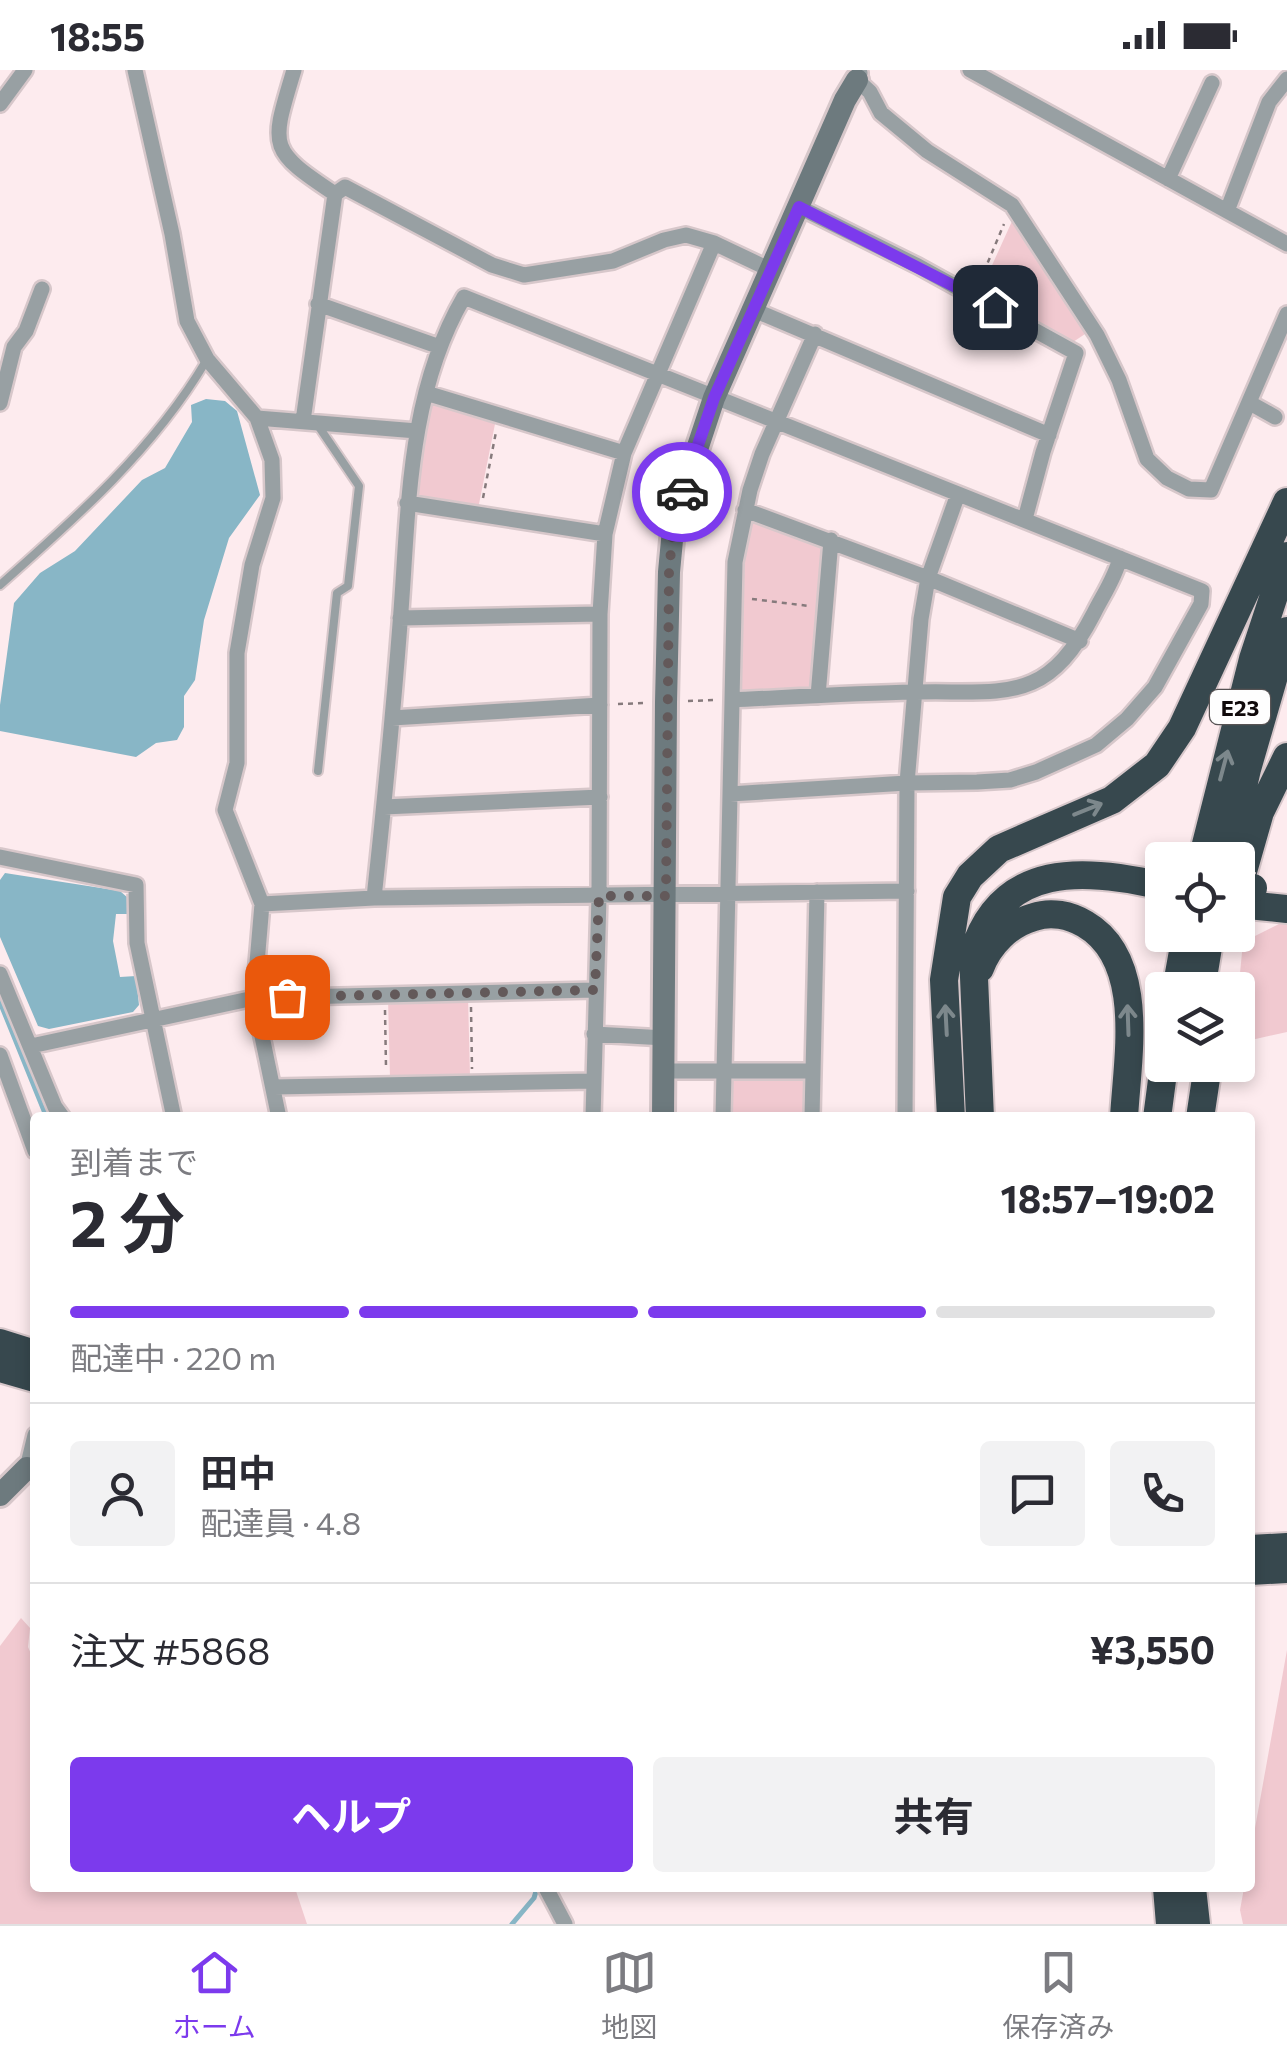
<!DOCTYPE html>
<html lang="ja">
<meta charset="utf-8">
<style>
body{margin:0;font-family:Commissioner,"Noto Sans JP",sans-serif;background:#f2f2f3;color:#2b2b33;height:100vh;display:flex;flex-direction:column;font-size:38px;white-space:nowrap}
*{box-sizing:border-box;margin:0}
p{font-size:32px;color:#7c7c81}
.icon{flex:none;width:55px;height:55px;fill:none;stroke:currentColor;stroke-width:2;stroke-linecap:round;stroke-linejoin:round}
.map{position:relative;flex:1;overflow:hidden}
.side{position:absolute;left:30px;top:1042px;width:1225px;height:780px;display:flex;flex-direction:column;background:#fff;border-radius:10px;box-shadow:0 5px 15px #0003}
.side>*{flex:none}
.buttons{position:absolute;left:1145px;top:772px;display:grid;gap:20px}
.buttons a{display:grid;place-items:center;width:110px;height:110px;border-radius:10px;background:#fff;box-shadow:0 5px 15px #0003;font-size:50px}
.pin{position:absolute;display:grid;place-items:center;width:85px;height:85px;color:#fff;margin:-42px;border-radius:20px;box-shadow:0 5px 15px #0006}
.courier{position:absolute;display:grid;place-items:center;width:100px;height:100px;margin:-50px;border:8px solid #7c3aed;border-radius:50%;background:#fff;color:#222;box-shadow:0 2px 12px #0007}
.head em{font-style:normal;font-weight:700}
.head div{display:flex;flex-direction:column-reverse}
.head{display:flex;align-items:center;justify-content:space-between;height:170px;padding:0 40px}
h1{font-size:65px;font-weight:700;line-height:75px}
.bar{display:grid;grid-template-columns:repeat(4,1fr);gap:15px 10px;align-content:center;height:120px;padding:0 40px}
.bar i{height:12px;border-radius:8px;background:#e1e1e2}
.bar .selected{background:#7c3aed}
.bar p{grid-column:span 4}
.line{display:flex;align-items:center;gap:25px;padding:0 40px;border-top:2px solid #e1e1e2}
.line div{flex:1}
.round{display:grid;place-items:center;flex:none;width:105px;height:105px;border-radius:10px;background:#f2f2f3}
.action{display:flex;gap:20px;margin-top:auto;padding:20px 40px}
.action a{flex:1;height:115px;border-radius:10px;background:#7c3aed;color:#fff;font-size:40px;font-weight:700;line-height:115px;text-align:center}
.action a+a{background:#f2f2f3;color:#2b2b33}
.status{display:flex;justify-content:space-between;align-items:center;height:70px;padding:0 50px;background:#fff;direction:ltr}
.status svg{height:28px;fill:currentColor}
.menu{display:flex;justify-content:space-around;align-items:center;height:140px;border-top:2px solid #e1e1e2;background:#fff;font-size:28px;color:#7c7c81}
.menu a{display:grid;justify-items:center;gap:5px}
.menu .selected{color:#7c3aed}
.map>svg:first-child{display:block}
</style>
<div class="status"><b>18:55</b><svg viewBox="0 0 49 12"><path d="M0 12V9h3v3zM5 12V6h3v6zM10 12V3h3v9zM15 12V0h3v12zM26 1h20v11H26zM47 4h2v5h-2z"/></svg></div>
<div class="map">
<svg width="1287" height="1854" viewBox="0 0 1287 1854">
<rect width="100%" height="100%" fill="#fdebee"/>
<!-- green -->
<path fill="#f1c9d0" d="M1013,149L1088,262L1073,272L979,224Z
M432,330L496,349L478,439L415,430Z
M750,448L823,476L811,619L738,623L742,494Z
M1279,854H1287V962L1238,973V924L1243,872Z
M468,926L470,1006L390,1008L388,928Z
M729,1004H808V1047L729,1048Z
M21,1548L30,1558L28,1577L35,1593V1818H295L307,1854H0V1576Z
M1287,1580V1854H1243L1240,1840L1244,1818H1250V1786Z"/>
<!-- water -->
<path fill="#88b6c6" d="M206,329L225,331L237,341L260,425L229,468L204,550L195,610L184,626V657L177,670L156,673L136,687L0,661V635L14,533L40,503L75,481L142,410L165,398L192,352L191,335Z
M5,803L120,821L128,828V844H116L113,871L120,907L136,906L139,935L133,942L49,959L38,956L0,867V810Z"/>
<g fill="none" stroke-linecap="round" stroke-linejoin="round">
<!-- stream -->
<path stroke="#88b6c6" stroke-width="5" d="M0,932L47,1048
M512,1854L534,1828L537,1818"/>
<!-- lane casing -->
<g stroke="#d7c7ca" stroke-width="12">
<path id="lane" d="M317,354L359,416L348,516L337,523L318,701
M0,515C76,448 154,379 206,291"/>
</g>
<!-- street casing -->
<g stroke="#d7c7ca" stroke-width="20">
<path id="street" d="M135,0L172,164L187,251L207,289L257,348L272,390L273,428L252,495L237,583V693L225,740L262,834L254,928L279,1048
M294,0C271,77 267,79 335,124
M970,0L1287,174
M860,3L857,10L870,22L881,43L927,81L1012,135L1097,265L1119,310L1147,389L1167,408L1189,419L1211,420L1287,244
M0,34L25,0
M1168,109L1212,13
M799,137L918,196L1076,283L1043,382L1025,449
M1227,141L1269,32L1287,9
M318,234L440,277
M754,240L1049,365
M426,323L624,383
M0,333L14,277L26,261L42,219
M1250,333L1275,347
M257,348L417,361
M303,351L335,124L345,117L492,195L524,205L613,191L664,170L686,165L714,173L771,200
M407,433L605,464
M745,440L928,508L1080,571
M400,548L600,544
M818,626L831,470
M732,630C793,627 854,623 915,622C1006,620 1046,636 1094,543C1103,525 1115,508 1120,488
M392,648L600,635
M384,737L600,727
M0,787L136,815L137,873L174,1048
M374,828C384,736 393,645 400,554C409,444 406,326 464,227L1202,521L1201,534L1155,617L1127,649L1096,675L1036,702L1010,710L977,712L907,713L730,724
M262,834L374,828L907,821
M0,904L55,1037L63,1048
M594,964L665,968
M31,976L254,928L595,920
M0,985L35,1081
M664,1001H813
M274,1017L593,1011
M593,1048L599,826L600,544L605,464L624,383L714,173
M723,1048L735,492L750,420L762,384L815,264
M812,1048L817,822
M905,1048L907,713L921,549L928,508L958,424
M27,1398L35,1365
M546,1818L565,1854"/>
</g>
<!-- secondary casing -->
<g stroke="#d7c7ca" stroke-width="28">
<path id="secondary" d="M663,1048L666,632L669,502L674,449L714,328L845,30L857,10
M0,1425L27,1398"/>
</g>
<!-- highway casing -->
<g stroke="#d7c7ca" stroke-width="32">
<path id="highway" d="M1202,790L1253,589L1287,486
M1226,790L1247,699L1287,561
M1238,819L1260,742L1287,687
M1238,834L1287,839
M980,898C989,874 1009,854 1034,847C1051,841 1070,845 1085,854C1147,890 1127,989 1124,1048
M1176,920L1186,865
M1201,920L1210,865
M951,1048L944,910L957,827L970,806L999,779L1112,730L1157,695L1182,658L1287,432
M980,1048L973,884C1001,791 1086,798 1162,816
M1157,1048L1164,995
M1200,1048L1208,995
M0,1273L35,1284
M0,1298L35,1308
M1250,1479L1287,1477
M1250,1501L1287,1499
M1167,1818L1170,1854
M1192,1818L1196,1854"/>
</g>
<!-- path -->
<path stroke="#867a7c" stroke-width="2.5" stroke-dasharray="5 5" stroke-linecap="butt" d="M980,211L1004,154
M483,428L496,362
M752,529L809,536
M688,631L715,630
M618,634L645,633
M471,937L472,999
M385,940L386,997"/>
<!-- lane -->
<use href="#lane" stroke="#98a0a3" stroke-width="8"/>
<!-- street -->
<use href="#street" stroke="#98a0a3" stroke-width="15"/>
<!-- secondary -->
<use href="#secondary" stroke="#6d7a7e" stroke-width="22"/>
<!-- highway -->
<use href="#highway" stroke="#37484e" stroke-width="28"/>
<!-- highway-bridge casing -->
<g stroke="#d7c7ca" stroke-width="32" stroke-linecap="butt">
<path id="highway-bridge" d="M1238,815L1253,818"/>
</g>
<!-- highway-bridge -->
<use href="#highway-bridge" stroke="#37484e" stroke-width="28"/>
</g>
<!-- one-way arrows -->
<defs><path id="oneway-shaft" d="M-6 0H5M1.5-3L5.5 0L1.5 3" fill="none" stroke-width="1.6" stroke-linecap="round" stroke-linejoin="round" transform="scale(2.5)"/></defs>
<g stroke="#7d888c">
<use href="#oneway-shaft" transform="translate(1224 695) rotate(-75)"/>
<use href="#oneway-shaft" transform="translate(1088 739) rotate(-22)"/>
<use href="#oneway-shaft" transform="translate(946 950) rotate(-93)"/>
<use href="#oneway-shaft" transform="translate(1128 950) rotate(-92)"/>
</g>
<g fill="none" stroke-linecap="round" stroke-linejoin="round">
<!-- done -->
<path stroke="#63595a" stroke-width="10" stroke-dasharray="0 18" d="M287,927L595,920L599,826H666L669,502L674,449L682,422"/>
<!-- route -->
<path stroke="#7c3aed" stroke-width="12" d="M682,422L714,328L799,137L995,237"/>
</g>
<g text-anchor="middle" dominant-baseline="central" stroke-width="10" stroke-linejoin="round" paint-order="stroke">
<!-- shield labels -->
<rect fill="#fefefe" stroke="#575354" stroke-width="2.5" x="1210" y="620" width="60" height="34" rx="8"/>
<g font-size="22" font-weight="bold" fill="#100a0b">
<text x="1240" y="637">E23</text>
</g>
</g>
</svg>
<div class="buttons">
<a><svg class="icon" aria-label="locate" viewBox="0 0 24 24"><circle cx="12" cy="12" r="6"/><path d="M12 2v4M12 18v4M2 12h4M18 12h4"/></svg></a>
<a><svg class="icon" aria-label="layers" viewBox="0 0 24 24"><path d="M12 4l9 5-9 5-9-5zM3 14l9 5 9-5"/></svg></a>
</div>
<div class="pin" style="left:287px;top:927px;background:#ea580c"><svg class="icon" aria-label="bag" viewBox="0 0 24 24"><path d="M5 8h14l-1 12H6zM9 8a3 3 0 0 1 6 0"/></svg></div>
<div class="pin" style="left:995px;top:237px;background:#1f2937"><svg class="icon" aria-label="home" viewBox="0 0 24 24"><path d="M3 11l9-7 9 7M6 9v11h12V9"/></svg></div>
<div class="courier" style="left:682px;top:422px"><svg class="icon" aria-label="car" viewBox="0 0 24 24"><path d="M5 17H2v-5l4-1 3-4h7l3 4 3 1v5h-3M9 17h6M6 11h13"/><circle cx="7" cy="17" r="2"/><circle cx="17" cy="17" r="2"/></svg></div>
<section class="side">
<div class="head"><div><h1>2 分</h1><p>到着まで</p></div><em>18:57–19:02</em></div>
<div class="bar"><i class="selected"></i><i class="selected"></i><i class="selected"></i><i></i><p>配達中 · 220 m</p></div>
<div class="line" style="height:180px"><a class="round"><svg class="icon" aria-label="person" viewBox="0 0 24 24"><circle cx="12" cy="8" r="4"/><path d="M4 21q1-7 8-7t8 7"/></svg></a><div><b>田中</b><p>配達員 · 4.8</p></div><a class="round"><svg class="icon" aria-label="chat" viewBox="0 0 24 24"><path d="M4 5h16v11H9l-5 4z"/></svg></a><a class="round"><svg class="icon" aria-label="phone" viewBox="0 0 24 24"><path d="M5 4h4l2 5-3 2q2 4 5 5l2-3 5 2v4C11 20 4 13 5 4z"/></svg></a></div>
<div class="line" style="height:130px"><div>注文 #5868</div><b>¥3,550</b></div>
<div class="action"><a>ヘルプ</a><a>共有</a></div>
</section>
</div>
<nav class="menu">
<a class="selected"><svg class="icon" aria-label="home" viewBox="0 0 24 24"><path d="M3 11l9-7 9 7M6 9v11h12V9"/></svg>ホーム</a>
<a><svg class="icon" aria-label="map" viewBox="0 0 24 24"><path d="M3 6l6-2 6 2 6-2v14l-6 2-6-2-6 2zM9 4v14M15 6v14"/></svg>地図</a>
<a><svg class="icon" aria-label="saved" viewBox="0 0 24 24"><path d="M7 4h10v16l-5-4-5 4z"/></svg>保存済み</a>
</nav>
